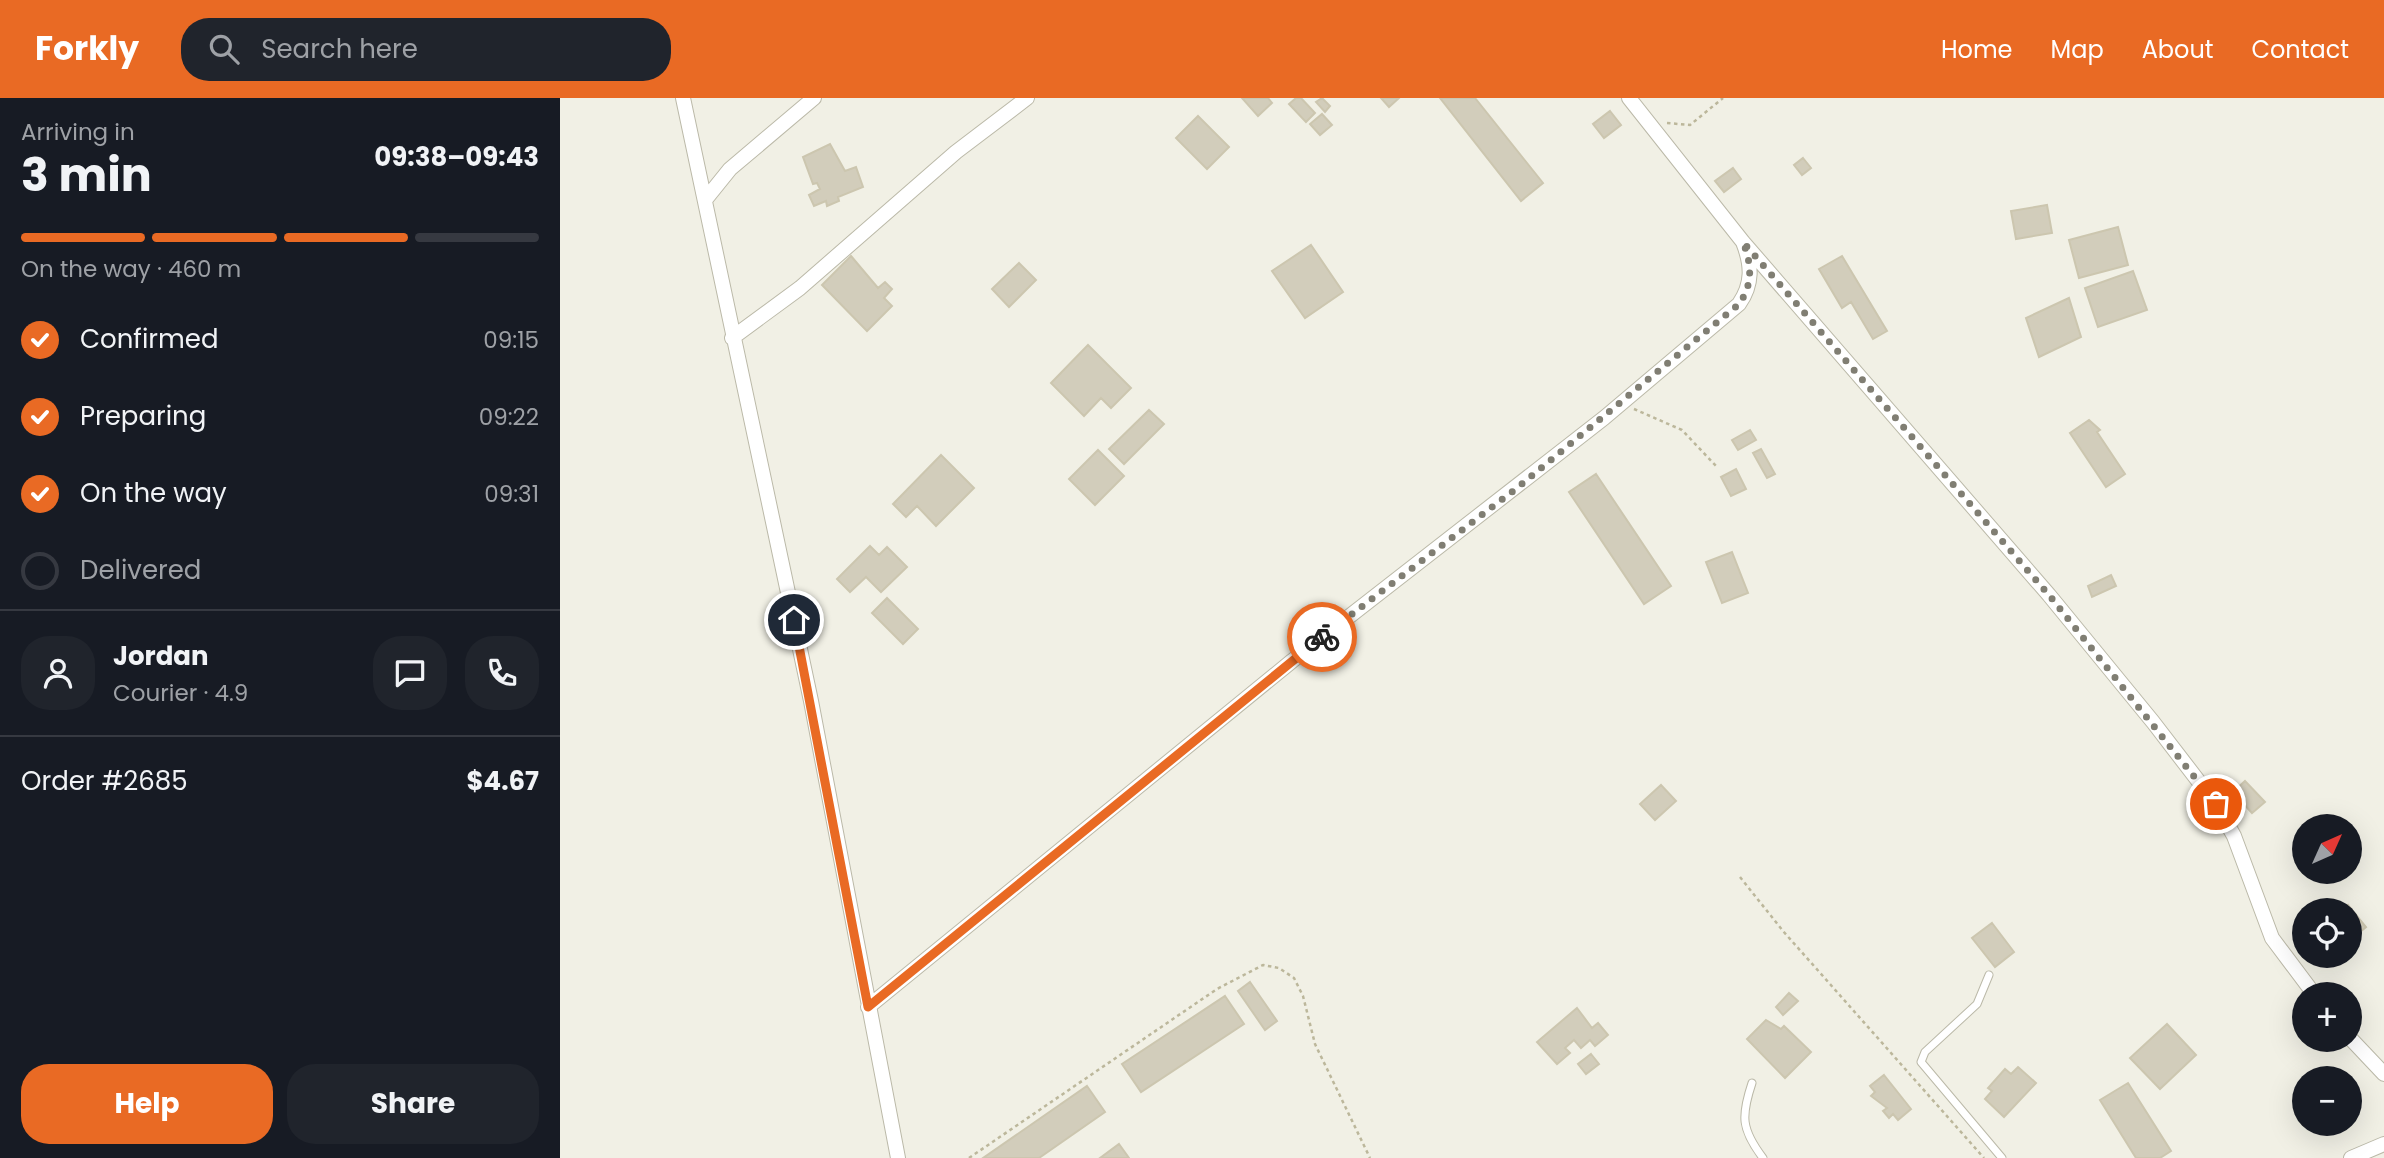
<!DOCTYPE html>
<meta charset="utf-8">
<style>
body{margin:0;font-family:Poppins,sans-serif;background:#20242c;color:#f1f3f6;height:100vh;display:flex;flex-direction:column;font-size:26px;white-space:nowrap}
*{box-sizing:border-box;margin:0}
p{font-size:23px;color:#9ea1a6}
.icon{flex:none;width:38px;height:38px;fill:none;stroke:currentColor;stroke-width:2;stroke-linecap:round;stroke-linejoin:round}
.map{position:relative;flex:1;overflow:hidden}
.sheet{display:flex;flex-direction:column;background:#171b24;width:560px}
.sheet>*{flex:none}
.needle{width:46px;rotate:45deg}
.fabs{position:absolute;left:1732px;top:716px;display:grid;gap:14px}
.fabs a{display:grid;place-items:center;width:70px;height:70px;border-radius:50%;background:#171b24;box-shadow:0 7px 28px #0002;font-size:35px}
.pin{position:absolute;display:grid;place-items:center;width:60px;height:60px;color:#fff;margin:-30px;border:4px solid #fff;border-radius:50%;box-shadow:0 2px 7px #0007}
.courier{position:absolute;display:grid;place-items:center;width:70px;height:70px;margin:-35px;border:5px solid #e96a24;border-radius:50%;background:#fff;color:#222;box-shadow:0 2px 9px #0007}
.head em{font-style:normal;font-weight:700}
.head div{display:flex;flex-direction:column-reverse}
.head{display:flex;align-items:center;justify-content:space-between;height:119px;padding:0 21px}
h1{font-size:46px;font-weight:700;line-height:52px}
.bar{display:grid;grid-template-columns:repeat(4,1fr);gap:10px 7px;align-content:center;height:84px;padding:0 21px}
.bar i{height:9px;border-radius:5px;background:#363941}
.bar .selected{background:#e96a24}
.bar p{grid-column:span 4}
.line{display:flex;align-items:center;gap:18px;padding:0 21px;border-top:2px solid #363941}
.line div{flex:1}
.round{display:grid;place-items:center;flex:none;width:74px;height:74px;border-radius:28px;background:#20242c}
ol{padding:0 21px;list-style:none}
li{display:flex;align-items:center;gap:21px;height:77px}
li p{margin-inline-start:auto}
li .icon{padding:7px;border-radius:50%;background:#e96a24;color:#fff;stroke-width:4}
li:last-child{color:#9ea1a6}
li i{width:38px;height:38px;border:4px solid #363941;border-radius:50%}
.action{display:flex;gap:14px;margin-top:auto;padding:14px 21px}
.action a{flex:1;height:80px;border-radius:28px;background:#e96a24;color:#fff;font-size:28px;font-weight:700;line-height:80px;text-align:center}
.action a+a{background:#20242c;color:#f1f3f6}
header{display:flex;align-items:center;gap:42px;box-sizing:border-box;height:98px;padding:0 35px;background:#e96a24;color:#fff}
header strong{font-size:33px}
nav{display:flex;gap:38px;margin-inline-start:auto;font-size:24px}
.search{width:490px;height:63px;background:#20242c;display:flex;align-items:center;gap:18px;box-sizing:border-box;padding:0 24px;border-radius:28px;color:#9ea1a6;font-size:26px}
main{display:flex;flex:1;min-height:0}
.map>svg:first-child{display:block}
</style>
<header>
<strong>Forkly</strong>
<div class="search"><svg class="icon" aria-label="search" viewBox="0 0 24 24"><circle cx="10" cy="10" r="6"/><path d="M15 15l6 6"/></svg>Search here</div>
<nav><a>Home</a><a>Map</a><a>About</a><a>Contact</a></nav>
</header>
<main>
<section class="sheet">
<div class="head"><div><h1>3 min</h1><p>Arriving in</p></div><em>09:38–09:43</em></div>
<div class="bar"><i class="selected"></i><i class="selected"></i><i class="selected"></i><i></i><p>On the way · 460 m</p></div>
<ol>
<li><svg class="icon" aria-label="check" viewBox="0 0 24 24"><path d="M5 12l5 5 9-10"/></svg>Confirmed<p>09:15</p></li>
<li><svg class="icon" aria-label="check" viewBox="0 0 24 24"><path d="M5 12l5 5 9-10"/></svg>Preparing<p>09:22</p></li>
<li><svg class="icon" aria-label="check" viewBox="0 0 24 24"><path d="M5 12l5 5 9-10"/></svg>On the way<p>09:31</p></li>
<li><i></i>Delivered</li>
</ol>
<div class="line" style="height:126px"><a class="round"><svg class="icon" aria-label="person" viewBox="0 0 24 24"><circle cx="12" cy="8" r="4"/><path d="M4 21q1-7 8-7t8 7"/></svg></a><div><b>Jordan</b><p>Courier · 4.9</p></div><a class="round"><svg class="icon" aria-label="chat" viewBox="0 0 24 24"><path d="M4 5h16v11H9l-5 4z"/></svg></a><a class="round"><svg class="icon" aria-label="phone" viewBox="0 0 24 24"><path d="M5 4h4l2 5-3 2q2 4 5 5l2-3 5 2v4C11 20 4 13 5 4z"/></svg></a></div>
<div class="line" style="height:91px"><div>Order #2685</div><b>$4.67</b></div>
<div class="action"><a>Help</a><a>Share</a></div>
</section>
<div class="map">
<svg width="1824" height="1060" viewBox="0 0 1824 1060">
<rect width="100%" height="100%" fill="#f1f0e5"/>
<!-- building -->
<path fill="#d2cdbb" stroke="#ccc6af" stroke-width="2" d="M682,0H708L712,5L698,18Z
M736,0H741L755,15L746,24L729,6Z
M762,0L770,8L765,14L756,4Z
M821,0H839L829,9Z
M880,0H915L983,85L961,103Z
M1050,13L1061,27L1044,40L1033,26Z
M762,16L772,27L760,37L750,26Z
M638,18L669,49L647,71L616,40Z
M270,46L285,73L296,69L303,89L278,99L279,103L267,108L266,103L254,108L249,97L260,91L257,85L253,86L243,59Z
M1243,60L1251,70L1242,77L1234,67Z
M1173,70L1181,81L1164,94L1155,83Z
M1487,107L1492,135L1456,141L1451,113Z
M1558,129L1568,167L1519,180L1509,142Z
M751,147L783,194L745,220L712,173Z
M291,158L318,190L325,184L332,191L324,200L332,208L307,233L262,187Z
M1282,158L1327,233L1313,241L1291,204L1282,210L1259,171Z
M459,165L476,182L449,209L432,191Z
M1573,173L1587,212L1538,229L1525,190Z
M1509,200L1521,239L1479,259L1466,220Z
M528,247L571,290L551,310L541,300L524,318L491,285Z
M589,312L604,326L564,366L549,351Z
M1529,322L1540,332L1537,334L1565,376L1546,389L1510,335Z
M1190,332L1196,342L1178,352L1172,342Z
M1201,351L1215,376L1207,380L1193,355Z
M538,352L564,378L535,407L509,381Z
M381,357L414,390L376,428L357,408L346,419L333,406Z
M1176,371L1186,391L1171,398L1161,379Z
M1036,376L1111,488L1084,506L1009,394Z
M310,448L319,457L327,449L347,469L321,494L306,479L290,494L277,481Z
M1172,454L1188,495L1162,505L1146,464Z
M1551,477L1556,488L1532,499L1528,488Z
M327,500L358,531L343,546L312,515Z
M1685,683L1705,704L1692,715L1673,694Z
M1101,687L1116,703L1095,722L1080,706Z
M1788,807L1806,829L1794,839L1790,835V812H1782Z
M1432,825L1454,854L1435,869L1412,840Z
M690,884L717,923L705,932L678,893Z
M1229,895L1238,903L1223,917L1216,909Z
M665,898L684,926L581,994L562,966Z
M1017,910L1032,930L1038,925L1048,937L1035,948L1030,942L1021,950L1014,942L1005,950L1010,955L997,966L977,944Z
M1206,922L1221,931L1224,928L1251,954L1225,980L1187,941Z
M1607,926L1636,957L1600,991L1570,960Z
M1031,956L1039,966L1026,976L1018,966Z
M1458,969L1476,985L1444,1019L1425,1001L1432,993L1428,990L1445,971L1451,976Z
M1324,977L1351,1011L1338,1022L1333,1016L1329,1020L1323,1013L1327,1010L1311,998L1315,994L1310,988Z
M1568,985L1611,1053L1600,1060H1576L1540,1002Z
M527,988L545,1014L479,1060H423Z
M559,1046L569,1060H540Z"/>
<g fill="none" stroke-linecap="round" stroke-linejoin="round">
<!-- service casing -->
<g stroke="#bbb9a8" stroke-width="9">
<path id="service" d="M1429,877L1417,906L1365,954L1361,964L1442,1060
M1192,985C1181,1018 1181,1031 1203,1060"/>
</g>
<!-- minor casing -->
<g stroke="#bbb9a8" stroke-width="16">
<path id="minor" d="M123,0L251,603L338,1060
M1069,0L1183,144L1489,497L1593,624L1656,706L1674,738L1712,840L1754,896
M145,102L170,71L254,0
M172,240L240,190L396,54L467,0
M308,909L732,563L1044,320L1179,206C1193,186 1192,167 1183,144
M1790,940L1824,976
M1791,1060L1824,1046"/>
</g>
<!-- path -->
<path stroke="#bcb79b" stroke-width="2.5" stroke-dasharray="3.5 3.5" stroke-linecap="butt" d="M1107,25L1130,27L1163,0
M1074,311L1122,332L1156,368
M1180,779L1223,833L1424,1060
M409,1060L657,891L703,867L719,870L734,880L743,898L755,946L810,1060"/>
<!-- service -->
<use href="#service" stroke="#fff" stroke-width="7"/>
<!-- minor -->
<use href="#minor" stroke="#fff" stroke-width="14"/>
</g>
<g fill="none" stroke-linecap="round" stroke-linejoin="round">
<!-- done -->
<path stroke="#807e73" stroke-width="7" stroke-dasharray="0 12.6" d="M762,539L957,390L1179,206C1193,186 1192,167 1183,144L1489,497L1656,706"/>
<!-- route -->
<path stroke="#e96a24" stroke-width="9" d="M234,522L308,909L762,539"/>
</g>
</svg>
<div class="fabs">
<a><svg class="needle" viewBox="-14 -14 28 28"><path d="M0-13l5 13h-10z" fill="#e53935"/><path d="M0 13l5-13h-10z" fill="#9ea1a6"/></svg></a>
<a><svg class="icon" aria-label="locate" viewBox="0 0 24 24"><circle cx="12" cy="12" r="6"/><path d="M12 2v4M12 18v4M2 12h4M18 12h4"/></svg></a>
<a>+</a>
<a>−</a>
</div>
<div class="pin" style="left:1656px;top:706px;background:#ea580c"><svg class="icon" aria-label="bag" viewBox="0 0 24 24"><path d="M5 8h14l-1 12H6zM9 8a3 3 0 0 1 6 0"/></svg></div>
<div class="pin" style="left:234px;top:522px;background:#1f2937"><svg class="icon" aria-label="home" viewBox="0 0 24 24"><path d="M3 11l9-7 9 7M6 9v11h12V9"/></svg></div>
<div class="courier" style="left:762px;top:539px"><svg class="icon" aria-label="bike" viewBox="0 0 24 24"><circle cx="6" cy="16" r="4"/><circle cx="18" cy="16" r="4"/><path d="M6 16l4-8h5l3 8M10 8l3 8H6M13 5h3"/></svg></div>
</div>
</main>
